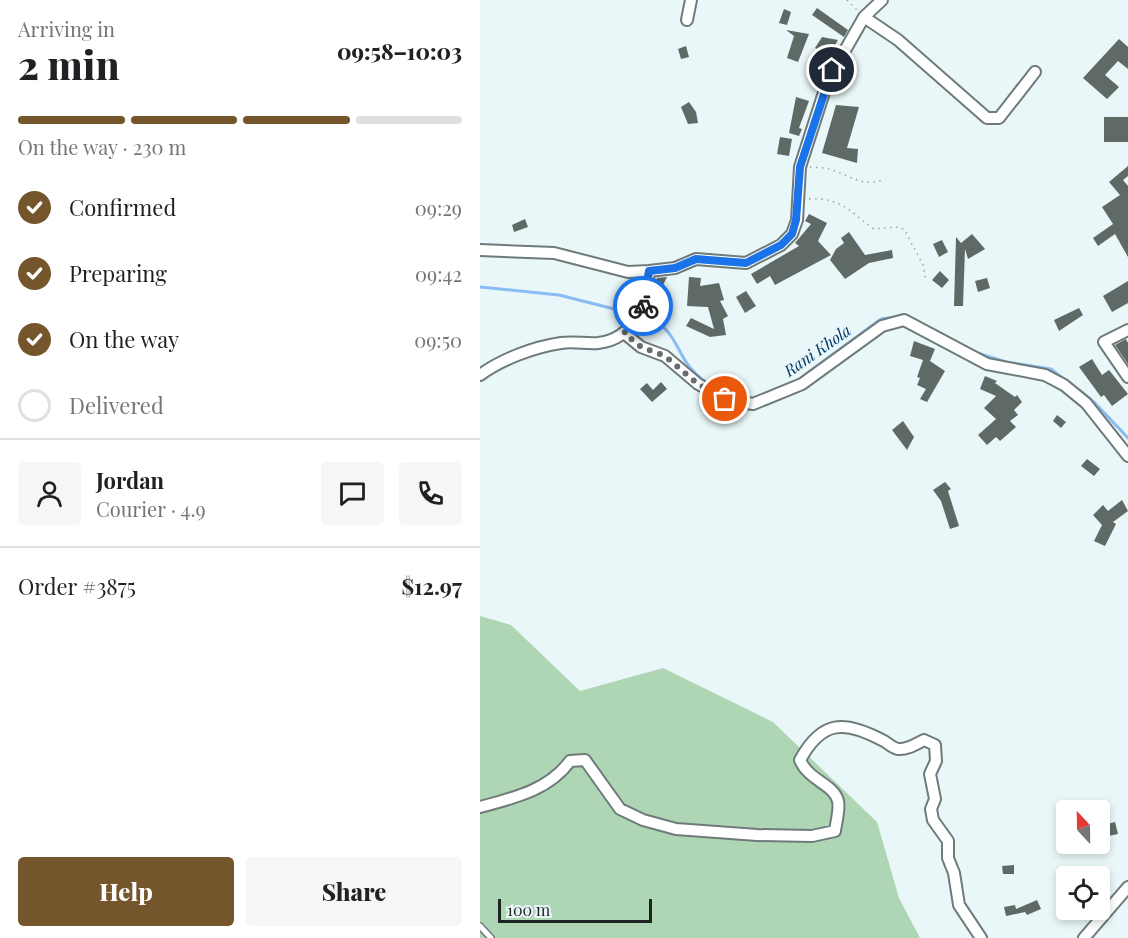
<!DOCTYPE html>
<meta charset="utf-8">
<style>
body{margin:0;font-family:"Playfair Display",serif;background:#f6f6f6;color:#202124;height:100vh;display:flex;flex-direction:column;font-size:22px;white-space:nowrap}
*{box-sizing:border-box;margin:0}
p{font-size:20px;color:#757577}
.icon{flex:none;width:33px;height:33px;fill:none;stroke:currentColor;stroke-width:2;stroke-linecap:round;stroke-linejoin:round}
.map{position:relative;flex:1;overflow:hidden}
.details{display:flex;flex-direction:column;background:#fff;width:480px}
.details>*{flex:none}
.needle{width:39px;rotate:338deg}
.controls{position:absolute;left:576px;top:800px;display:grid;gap:12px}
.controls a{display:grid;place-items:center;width:54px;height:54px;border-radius:6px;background:#fff;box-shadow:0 3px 9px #0003;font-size:30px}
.scale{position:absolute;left:18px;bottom:15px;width:154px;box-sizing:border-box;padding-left:6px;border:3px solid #1e2324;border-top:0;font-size:16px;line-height:21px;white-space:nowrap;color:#1e2324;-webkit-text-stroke:4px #eaf7f8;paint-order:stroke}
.pin{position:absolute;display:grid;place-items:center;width:51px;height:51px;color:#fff;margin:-26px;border:3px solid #fff;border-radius:50%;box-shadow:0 2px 6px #0007}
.courier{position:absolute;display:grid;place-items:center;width:60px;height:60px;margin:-30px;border:4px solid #1a73e8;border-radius:50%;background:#fff;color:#222;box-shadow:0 2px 8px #0007}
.headline em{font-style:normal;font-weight:800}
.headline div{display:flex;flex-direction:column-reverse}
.headline{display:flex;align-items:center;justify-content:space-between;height:102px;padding:0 18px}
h1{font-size:39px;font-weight:800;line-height:45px}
.bar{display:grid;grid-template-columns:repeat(4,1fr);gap:9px 6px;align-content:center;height:72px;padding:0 18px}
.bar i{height:8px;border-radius:4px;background:#e0e0e0}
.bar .current{background:#75552b}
.bar p{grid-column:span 4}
.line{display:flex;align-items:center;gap:15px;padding:0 18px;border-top:2px solid #e0e0e0}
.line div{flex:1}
.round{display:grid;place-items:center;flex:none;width:63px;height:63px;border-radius:6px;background:#f6f6f6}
ol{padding:0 18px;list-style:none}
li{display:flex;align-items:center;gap:18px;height:66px}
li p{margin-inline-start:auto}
li .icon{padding:6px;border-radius:50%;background:#75552b;color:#fff;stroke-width:4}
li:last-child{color:#757577}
li i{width:33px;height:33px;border:3px solid #e0e0e0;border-radius:50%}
.action{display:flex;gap:12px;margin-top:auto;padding:12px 18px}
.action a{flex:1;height:69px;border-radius:6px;background:#75552b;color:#fff;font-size:24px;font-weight:800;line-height:69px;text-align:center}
.action a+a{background:#f6f6f6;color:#202124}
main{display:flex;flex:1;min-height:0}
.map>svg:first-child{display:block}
</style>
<main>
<section class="details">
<div class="headline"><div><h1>2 min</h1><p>Arriving in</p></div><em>09:58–10:03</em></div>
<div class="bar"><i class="current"></i><i class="current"></i><i class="current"></i><i></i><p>On the way · 230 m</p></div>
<ol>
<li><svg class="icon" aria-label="check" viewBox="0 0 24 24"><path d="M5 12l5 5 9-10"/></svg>Confirmed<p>09:29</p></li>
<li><svg class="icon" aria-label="check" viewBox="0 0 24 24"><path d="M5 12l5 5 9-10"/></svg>Preparing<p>09:42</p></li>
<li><svg class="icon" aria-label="check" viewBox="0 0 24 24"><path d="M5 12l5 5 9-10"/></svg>On the way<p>09:50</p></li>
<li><i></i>Delivered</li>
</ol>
<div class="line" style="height:108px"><a class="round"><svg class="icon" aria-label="person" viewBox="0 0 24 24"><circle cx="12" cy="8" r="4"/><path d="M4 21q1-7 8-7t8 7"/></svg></a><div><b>Jordan</b><p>Courier · 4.9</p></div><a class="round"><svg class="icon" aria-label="chat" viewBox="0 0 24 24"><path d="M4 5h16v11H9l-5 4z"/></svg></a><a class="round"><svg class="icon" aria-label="phone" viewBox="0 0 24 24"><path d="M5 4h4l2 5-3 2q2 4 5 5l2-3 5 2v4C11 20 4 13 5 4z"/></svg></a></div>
<div class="line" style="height:78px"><div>Order #3875</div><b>$12.97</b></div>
<div class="action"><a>Help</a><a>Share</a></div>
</section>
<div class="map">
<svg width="648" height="938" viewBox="0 0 648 938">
<rect width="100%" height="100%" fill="#eaf7f8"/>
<!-- green -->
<path fill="#aed5b4" d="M0,616L31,625L100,691L183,668L293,722L397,822L419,898L440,938H0Z"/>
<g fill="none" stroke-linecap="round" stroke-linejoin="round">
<!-- stream -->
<path stroke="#89bbf5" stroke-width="3" d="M0,287L79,295L154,314
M161,316C166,318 173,320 178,323C193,333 197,348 206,362C219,381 239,392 261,397
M426,316L462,334
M494,352L526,362L571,369L586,381
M329,372L401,319L416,317
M599,390L615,403L648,438"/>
</g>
<!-- building -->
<path fill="#5f6a67" d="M337,8L368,30L364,37L332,15Z
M304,9L311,12L307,25L299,23Z
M306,30L329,34L318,62L307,58L314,36Z
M342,37L358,40L349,55L335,48Z
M639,39L648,47V69L638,61L625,75L639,87L627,99L603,78Z
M206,46L209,57L201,59L198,49Z
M316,97L329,101L319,128L322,129L319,136L309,133Z
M209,102L216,112L218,123L208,124L201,107Z
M356,105L379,107L367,148L378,149L377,163L342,153Z
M624,117H648V142H624Z
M300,137L312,139L309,156L297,154Z
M648,166V176L643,180L648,186V257L635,234L618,246L613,238L633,224L622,207L640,195L629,182Z
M329,214L347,223L338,241L351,255L295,285L290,276L277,284L271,274L319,246L315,243L331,224L325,221Z
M45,219L48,227L34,232L32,225Z
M369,232L385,255L412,250L413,258L389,263L365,279L350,260L356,249L364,243L361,238Z
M492,234L505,249L488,259L485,249L483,306H474L476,237L481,243Z
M462,240L468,252L459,257L453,244Z
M460,271L469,280L462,288L452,280Z
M187,277L182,287L175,284L177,278Z
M209,277L221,278L220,286L239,283L244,300L240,301L248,316L243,319L246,335L230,337L206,326L211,318L234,329L228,307L207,306Z
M507,278L510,288L498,292L495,281Z
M648,281V303L632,312L623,296Z
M266,291L276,306L265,313L256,297Z
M599,308L603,315L579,331L574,320Z
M646,339L648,343V364L635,345Z
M434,341L455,349L450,361L465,371L447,402L440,399L446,389L437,385L440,378L437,377L443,360L430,356Z
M612,359L622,375L629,370L648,394L632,406L624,395L621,397L599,367Z
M505,376L517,381L515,383L535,397L537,395L542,402L534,410L538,415L530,421L536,427L520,441L516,437L507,445L498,435L516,419L504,408L516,396L500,389Z
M181,382L187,389L172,402L160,389L167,383L173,390Z
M577,415L586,422L581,428L573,421Z
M423,421L434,437L427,450L412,430Z
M607,459L620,469L614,476L601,466Z
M465,482L471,489L468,491L479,526L470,529L461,501L453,490Z
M642,500L648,511L633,522L636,524L625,546L614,541L622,525L613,515L623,505L628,511Z
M635,822L638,834L628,836L630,845L622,846L620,826Z
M534,865V874H523L522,866Z
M557,900L561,909L547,915L545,912L526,916L524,907L535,905L536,909Z"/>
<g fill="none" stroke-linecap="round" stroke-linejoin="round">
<!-- lane casing -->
<g stroke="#6f7b7b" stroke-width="8">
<path id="lane" d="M0,926L11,938"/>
</g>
<!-- street casing -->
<g stroke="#6f7b7b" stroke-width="14">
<path id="street" d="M384,17L418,40L507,118H519L555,72
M207,20L211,0
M0,250L74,253L148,272L169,271
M648,330L624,342L648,377
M144,333L161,347L185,356L218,384L245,399L273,404L322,384L402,326L424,320L507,364L565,375L584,385L606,403L648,456
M0,375C22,359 54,347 81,343C93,341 106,344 118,343C155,339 167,303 169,271L195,268L216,259L266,263L301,245L312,234L317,220L320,167L348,80L384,17L402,0
M0,807C34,798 69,790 90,761L105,760L140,809L163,820L196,829L277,835L332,836L355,831C356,822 360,810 358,801C354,784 329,781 320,760C342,720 364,720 402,740C407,742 412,748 418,749C427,750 436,744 444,740L455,745L456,761L450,774L455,799L451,809L453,820L468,841V858L474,873L479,905L501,938
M604,938L648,887"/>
</g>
<!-- path -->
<path stroke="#99a3a4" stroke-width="1.5" stroke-dasharray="1.5 4.5" stroke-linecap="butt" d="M367,0L377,10
M330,167C336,168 343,167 349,169C368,174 384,189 404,179
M329,199C361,197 370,212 394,229L416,227L424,229L443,265L446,280"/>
<!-- lane -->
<use href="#lane" stroke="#fff" stroke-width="5"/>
<!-- street -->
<use href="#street" stroke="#fff" stroke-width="10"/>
</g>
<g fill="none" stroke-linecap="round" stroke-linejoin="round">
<!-- done -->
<path stroke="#656d6e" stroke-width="6" stroke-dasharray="0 10.8" d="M163,306L155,322L144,333L161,347L185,356L218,384L245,399"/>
<!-- route -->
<path stroke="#1a73e8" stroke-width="8" d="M163,306L169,271L195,268L216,259L266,263L301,245L312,234L316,220L320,167L352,70"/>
</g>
<g text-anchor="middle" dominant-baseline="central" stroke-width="6" stroke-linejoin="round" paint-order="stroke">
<!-- water labels -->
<g font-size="16" font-style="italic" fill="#003668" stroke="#eaf7f8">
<text transform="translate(337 350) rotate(-35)">Rani Khola</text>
</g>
</g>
</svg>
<div class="controls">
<a><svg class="needle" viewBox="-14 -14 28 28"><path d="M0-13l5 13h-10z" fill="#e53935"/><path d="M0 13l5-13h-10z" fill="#757577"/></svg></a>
<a><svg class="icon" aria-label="locate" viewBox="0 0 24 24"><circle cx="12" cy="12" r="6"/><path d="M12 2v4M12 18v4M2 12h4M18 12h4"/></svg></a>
</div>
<div class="scale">100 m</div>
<div class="pin" style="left:245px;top:399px;background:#ea580c"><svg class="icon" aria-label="bag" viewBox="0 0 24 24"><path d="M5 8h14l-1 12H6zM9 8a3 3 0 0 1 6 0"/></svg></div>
<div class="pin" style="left:352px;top:70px;background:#1f2937"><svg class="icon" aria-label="home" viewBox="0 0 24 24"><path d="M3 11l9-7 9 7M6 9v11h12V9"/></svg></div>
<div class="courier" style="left:163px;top:306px"><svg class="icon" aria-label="bike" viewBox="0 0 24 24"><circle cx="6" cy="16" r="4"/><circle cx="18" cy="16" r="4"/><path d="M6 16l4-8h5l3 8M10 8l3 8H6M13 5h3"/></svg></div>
</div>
</main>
